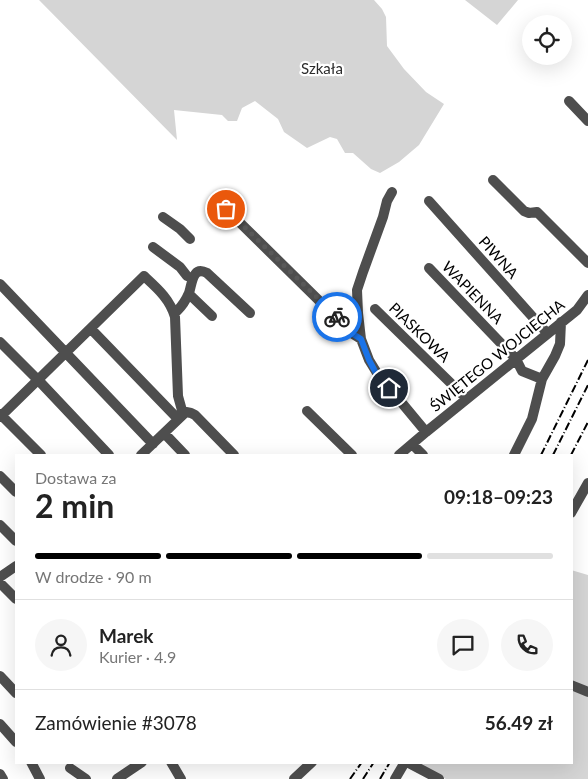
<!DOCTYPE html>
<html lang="pl">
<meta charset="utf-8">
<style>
body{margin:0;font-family:Lato,sans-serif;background:#f6f6f6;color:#222;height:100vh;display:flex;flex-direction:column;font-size:19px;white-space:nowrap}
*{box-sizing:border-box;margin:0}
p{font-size:16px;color:#767676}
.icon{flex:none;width:28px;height:28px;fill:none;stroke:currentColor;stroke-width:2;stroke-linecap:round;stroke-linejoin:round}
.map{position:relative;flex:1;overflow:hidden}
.drawer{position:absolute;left:15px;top:454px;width:558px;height:310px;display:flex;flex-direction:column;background:#fff;border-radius:0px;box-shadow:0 5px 20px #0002}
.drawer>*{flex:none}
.fabs{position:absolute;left:522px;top:15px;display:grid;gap:10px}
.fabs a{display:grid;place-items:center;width:50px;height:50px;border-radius:50%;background:#fff;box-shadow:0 5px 20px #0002;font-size:25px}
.pin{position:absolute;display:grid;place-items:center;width:42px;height:42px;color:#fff;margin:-21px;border:2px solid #fff;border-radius:50%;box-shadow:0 1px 5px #0007}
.courier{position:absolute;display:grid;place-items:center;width:50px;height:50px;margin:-25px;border:4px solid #1a73e8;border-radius:50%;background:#fff;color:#222;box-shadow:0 1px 6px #0007}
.head em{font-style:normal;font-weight:700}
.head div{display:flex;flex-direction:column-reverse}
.head{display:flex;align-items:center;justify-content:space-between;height:85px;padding:0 20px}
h1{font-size:32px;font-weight:700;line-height:38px}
.bar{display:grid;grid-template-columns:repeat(4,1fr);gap:8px 5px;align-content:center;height:60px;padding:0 20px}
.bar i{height:6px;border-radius:4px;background:#e0e0e0}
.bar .on{background:#000}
.bar p{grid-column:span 4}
.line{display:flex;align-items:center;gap:12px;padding:0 20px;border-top:1px solid #e0e0e0}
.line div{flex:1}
.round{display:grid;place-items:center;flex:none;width:52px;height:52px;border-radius:26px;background:#f6f6f6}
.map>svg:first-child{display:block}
</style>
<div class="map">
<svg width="588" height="779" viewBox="0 0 588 779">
<rect width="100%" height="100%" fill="#fff"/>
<!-- green -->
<path fill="#d5d5d5" d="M39,0H374L382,9L386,17L387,46L404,69L426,92L444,104L419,145L399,162L380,173L371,169L353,153H345L337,139L330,137L307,148L284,132L278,119L255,101L242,108L237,121H228L222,115L174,110L177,140Z
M465,0H518L497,25Z
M571,570L588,575V779H446L418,765L417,763L571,762Z"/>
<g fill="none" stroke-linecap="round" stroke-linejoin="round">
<!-- minor -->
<path stroke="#4e4e4e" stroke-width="10" d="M569,101L588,121
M493,180L524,211L529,213L537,212L588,263
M392,192L387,201L383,217L363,272L357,290L358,313L361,339L369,360L377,373L426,432
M429,201L547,333
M226,209L353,334L361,339
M163,217L180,229L190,239
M153,247L180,267L187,276
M429,268L516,359L522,371L542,379
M0,284L153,444
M189,294L212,316
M375,309L467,399
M177,311C182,306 186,300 189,293C192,285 192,265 207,273L250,313
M91,329L178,419
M0,342L41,383L109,455
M307,411L352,455
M0,414L41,455
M0,417L144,276C157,288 170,299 175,317L178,396L183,414
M164,433L185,455
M412,444L423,455
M141,455L186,412L191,413L195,415L234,455
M399,455L426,432L577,310L588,295
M514,455L532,419L542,379L555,356L560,344L561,322
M0,476L16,492
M571,513L588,483
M0,525L16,541
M0,577L16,566
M0,583L16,599
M0,676L16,693
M571,685L588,692
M0,724L16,742
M31,762L40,779
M171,762L181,779
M407,762L439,779
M70,768L86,779
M0,774L3,779
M117,779L142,762
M294,779L312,762
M395,779L405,762"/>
<!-- rail -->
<path stroke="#000" stroke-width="2" stroke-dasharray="8 2.5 1 2.5" stroke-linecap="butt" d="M541,455L588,360
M553,455L588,385
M571,455L588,422
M350,779L362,762
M363,779L374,762
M380,779L390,762"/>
</g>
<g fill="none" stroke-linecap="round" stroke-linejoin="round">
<!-- done -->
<path stroke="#595959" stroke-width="5" stroke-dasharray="0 9" d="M226,209L337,317"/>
<!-- route -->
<path stroke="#1a73e8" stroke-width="6" d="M337,317L353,334L361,339L369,360L376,373L389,388"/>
</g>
<g text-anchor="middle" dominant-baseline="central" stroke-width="4.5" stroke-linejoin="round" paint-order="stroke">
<!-- park labels -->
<g font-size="15" fill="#2c2c2c" stroke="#fff">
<text x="322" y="68">Szkała</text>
</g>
<!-- street labels -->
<g font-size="15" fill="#000" stroke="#fff">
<text transform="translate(499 257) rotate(48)">PIWNA</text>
<text transform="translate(473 292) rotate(46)">WAPIENNA</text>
<text transform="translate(420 332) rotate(44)">PIASKOWA</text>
<text transform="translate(497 355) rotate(-39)">ŚWIĘTEGO WOJCIECHA</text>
</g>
</g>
</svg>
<div class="fabs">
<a><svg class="icon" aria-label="locate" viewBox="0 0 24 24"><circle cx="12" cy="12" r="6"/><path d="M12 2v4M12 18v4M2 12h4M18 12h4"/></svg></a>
</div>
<div class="pin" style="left:226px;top:209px;background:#ea580c"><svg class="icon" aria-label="bag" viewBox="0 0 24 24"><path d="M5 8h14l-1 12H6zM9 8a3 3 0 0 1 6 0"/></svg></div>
<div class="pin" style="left:389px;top:388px;background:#1f2937"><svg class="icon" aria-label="home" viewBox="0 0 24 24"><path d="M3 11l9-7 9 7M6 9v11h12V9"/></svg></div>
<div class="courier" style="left:337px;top:317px"><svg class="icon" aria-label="bike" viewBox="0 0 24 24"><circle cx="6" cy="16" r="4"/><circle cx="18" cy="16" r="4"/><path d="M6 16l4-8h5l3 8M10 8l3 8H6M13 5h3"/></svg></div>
<section class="drawer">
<div class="head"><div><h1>2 min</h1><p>Dostawa za</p></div><em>09:18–09:23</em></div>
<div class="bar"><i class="on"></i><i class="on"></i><i class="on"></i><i></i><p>W drodze · 90 m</p></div>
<div class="line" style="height:90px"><a class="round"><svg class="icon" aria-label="person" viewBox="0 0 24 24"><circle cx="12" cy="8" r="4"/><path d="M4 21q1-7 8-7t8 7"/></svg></a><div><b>Marek</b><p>Kurier · 4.9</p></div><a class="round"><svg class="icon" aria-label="chat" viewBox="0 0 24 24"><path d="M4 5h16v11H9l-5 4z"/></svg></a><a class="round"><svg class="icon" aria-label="phone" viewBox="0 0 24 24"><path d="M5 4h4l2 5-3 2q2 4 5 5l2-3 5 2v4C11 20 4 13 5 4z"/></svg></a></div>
<div class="line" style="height:65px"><div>Zamówienie #3078</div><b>56.49 zł</b></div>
</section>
</div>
